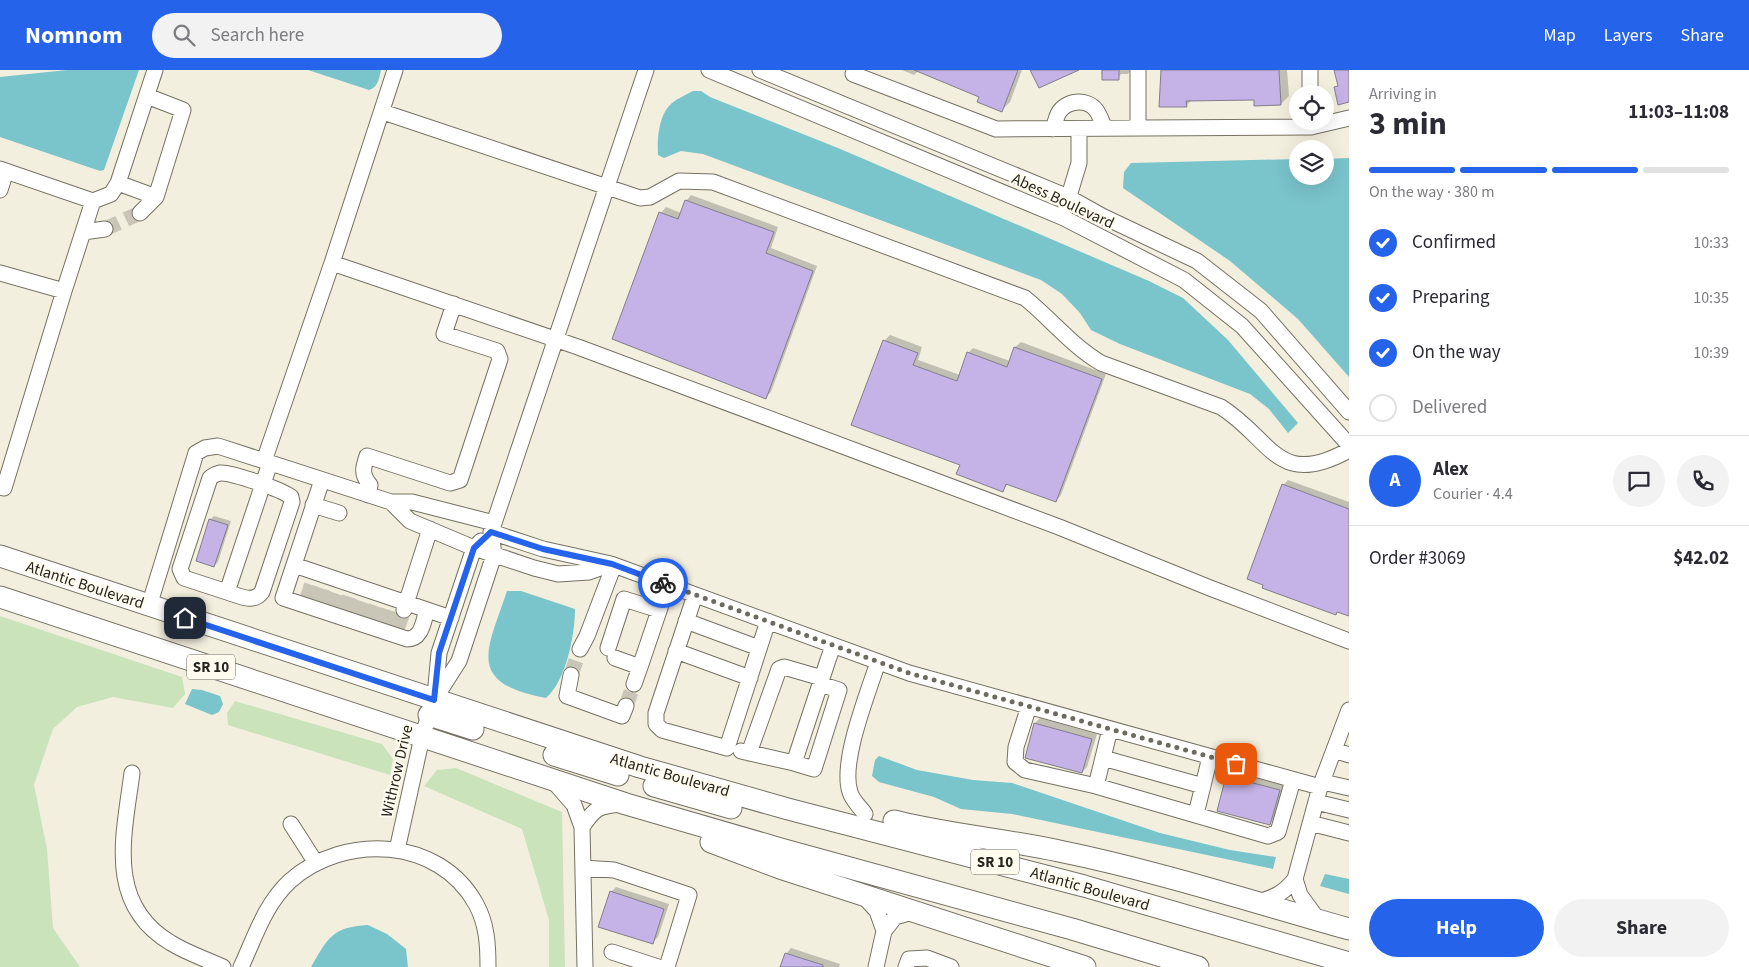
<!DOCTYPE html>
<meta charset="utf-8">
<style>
body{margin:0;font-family:"Source Sans 3",sans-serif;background:#f2f2f3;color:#2b2b33;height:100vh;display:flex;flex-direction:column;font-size:19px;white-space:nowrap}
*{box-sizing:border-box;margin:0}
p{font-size:16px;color:#7c7c81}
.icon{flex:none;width:28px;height:28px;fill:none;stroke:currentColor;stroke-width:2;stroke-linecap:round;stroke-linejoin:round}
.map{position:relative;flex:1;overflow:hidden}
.panel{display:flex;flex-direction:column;background:#fff;width:400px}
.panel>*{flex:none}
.fabs{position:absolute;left:1289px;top:15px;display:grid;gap:10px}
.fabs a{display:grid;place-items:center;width:45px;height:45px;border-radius:50%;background:#fff;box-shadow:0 5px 20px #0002;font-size:25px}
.pin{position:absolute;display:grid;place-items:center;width:42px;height:42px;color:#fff;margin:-21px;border-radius:10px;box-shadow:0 2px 8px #0006}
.courier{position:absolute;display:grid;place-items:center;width:50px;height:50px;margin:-25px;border:4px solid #2563eb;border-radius:50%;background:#fff;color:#222;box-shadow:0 1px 6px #0007}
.headline em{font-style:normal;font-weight:700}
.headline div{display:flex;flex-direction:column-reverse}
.headline{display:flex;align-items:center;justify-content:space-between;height:85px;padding:0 20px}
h1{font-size:32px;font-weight:700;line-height:38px}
.bar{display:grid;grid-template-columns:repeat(4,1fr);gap:8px 5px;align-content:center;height:60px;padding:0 20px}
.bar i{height:6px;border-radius:4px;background:#e1e1e2}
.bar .active{background:#2563eb}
.bar p{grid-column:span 4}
.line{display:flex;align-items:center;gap:12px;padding:0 20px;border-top:1px solid #e1e1e2}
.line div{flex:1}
.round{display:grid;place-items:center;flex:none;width:52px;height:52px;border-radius:26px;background:#f2f2f3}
ol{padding:0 20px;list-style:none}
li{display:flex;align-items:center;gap:15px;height:55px}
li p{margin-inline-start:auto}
li .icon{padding:5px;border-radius:50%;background:#2563eb;color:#fff;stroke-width:4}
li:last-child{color:#7c7c81}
li i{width:28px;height:28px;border:2px solid #e1e1e2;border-radius:50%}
.primary-button{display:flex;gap:10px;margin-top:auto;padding:10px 20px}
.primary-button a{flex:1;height:58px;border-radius:30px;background:#2563eb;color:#fff;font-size:20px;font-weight:700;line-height:58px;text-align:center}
.primary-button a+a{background:#f2f2f3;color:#2b2b33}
header{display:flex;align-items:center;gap:30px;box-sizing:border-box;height:70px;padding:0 25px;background:#2563eb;color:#fff}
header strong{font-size:24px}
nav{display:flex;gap:28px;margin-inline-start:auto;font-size:18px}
.search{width:350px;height:45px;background:#f2f2f3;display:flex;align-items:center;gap:12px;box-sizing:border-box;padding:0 18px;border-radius:28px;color:#7c7c81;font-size:19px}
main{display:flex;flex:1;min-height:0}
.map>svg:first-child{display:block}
</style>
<header>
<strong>Nomnom</strong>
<div class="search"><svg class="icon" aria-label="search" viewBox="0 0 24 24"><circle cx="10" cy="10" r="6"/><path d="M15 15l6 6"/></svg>Search here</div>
<nav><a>Map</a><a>Layers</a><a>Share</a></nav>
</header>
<main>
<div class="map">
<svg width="1349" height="897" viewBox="0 0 1349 897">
<rect width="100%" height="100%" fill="#f2efde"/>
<!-- green -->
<path fill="#cae3bb" d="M0,546L182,607L185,624L173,638L113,627L77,637L53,659L34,715L47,779L53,858L80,897H0Z
M235,631L382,674L393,689L390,705L228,655L227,643Z
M456,698L562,742L565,897H549V850L522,759L424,716L437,700Z"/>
<!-- water -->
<path fill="#7ac4cc" d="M67,0H139L104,100L100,101L0,67V7Z
M308,0H381C379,9 378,17 369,20Z
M693,21H701L710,27L838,78L1149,211L1183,228L1228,270L1298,353L1288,363L1269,339L1250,324L1120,274L1091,260L1080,243L1062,224L1041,210L703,84L681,81L664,88L658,85C657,68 659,44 672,33C678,28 686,25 693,21Z
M1349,88V307L1298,249L1230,191L1123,118L1124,102L1131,93L1297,89L1298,106H1325V89Z
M507,521H521L575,539C575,565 566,611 546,628C464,613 488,579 507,521Z
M192,619L202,620L220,626L223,634L219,642L212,645L185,634Z
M879,686L917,700L973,710L1012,713L1160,763L1230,780L1276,787L1273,799L1012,744L961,739L934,727L879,712L872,706L875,690Z
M1325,804L1349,809V824L1320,816Z
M368,855L387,864L406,879L408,897H311C328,868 332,857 368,855Z"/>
<!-- shadow -->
<path fill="#0003" d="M902,0H1022L1010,32L1002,40L981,26L918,1L914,5Z
M1102,0H1131L1128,4H1121L1118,8L1101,4Z
M1162,0H1287L1289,26L1281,34L1255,29L1192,30L1186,36Z
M691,125L778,157L771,178L817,196L771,322L766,327L613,269L661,143L666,137L681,143L686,131Z
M890,265L922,277L918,290L960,305L968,283L973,278L1010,291L1015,277L1021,272L1106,304L1061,425L1056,431L1009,413L1003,420L962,394L853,354L885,270Z
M1288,410L1349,432V544L1339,541L1335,544L1283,415Z
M214,446L231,451L218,492L214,496L210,450Z
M1040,648L1097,664L1087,697L1082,702L1026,684L1035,653Z
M1232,701L1285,715L1274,749L1269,754L1227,707Z
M616,817L669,834L658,867L652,873L611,822Z
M791,878L840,894L839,897H782L786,884Z"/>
<!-- building -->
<path fill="#c5b2e6" stroke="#827e8c" d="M914,0H1018L1002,42L977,32L979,27Z
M1030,0H1079L1039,18Z
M1102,0H1119V10H1102Z
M1161,0H1279L1281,35L1254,36V30L1186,31L1187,37H1159Z
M1334,0H1349V32L1338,35L1334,17L1338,16Z
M685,130L774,162L766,183L813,201L766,329L612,269L659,142L678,149Z
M883,270L918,283L913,295L957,311L967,282L1007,297L1014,277L1102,309L1056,432L1006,414L1003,422L956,404L960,395L851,355Z
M1282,414L1349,439V546L1337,542L1336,545L1262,518L1263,515L1247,509Z
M209,449L228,455L214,497L196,491Z
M1034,653L1092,669L1082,703L1025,688Z
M1226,706L1280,720L1270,755L1217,741Z
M610,821L664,839L653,874L598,857Z
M785,883L823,895V897H780Z"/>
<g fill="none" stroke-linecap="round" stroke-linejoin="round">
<!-- minor-tunnel -->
<path stroke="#c9c6b8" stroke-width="15" stroke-dasharray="15 8" stroke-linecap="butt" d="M105,159L140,143
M307,529L313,510
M319,533L325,514
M332,538L339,518
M345,541L351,522
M358,546L365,527
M371,550L378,531
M384,554L390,535
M397,559L404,540
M571,605L580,579
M626,636L634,614"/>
<!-- minor casing -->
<g stroke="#757263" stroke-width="17">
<path id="minor" d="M709,0L1064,148L1184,210L1242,256L1349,375
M760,0L1068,127L1102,146L1197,191L1261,241L1349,342
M855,0L853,4L996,59L1311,57L1349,48
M1138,0V57
M1310,0V24
M383,42L640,128L650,127L679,111L713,112L1025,228C1051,249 1072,276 1101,293L1221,337C1272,369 1277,420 1349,380
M1053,59C1055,54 1056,48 1058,44C1065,30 1087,28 1096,40C1100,45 1102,53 1105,58
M0,99L93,131L64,221L0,203
M118,113L156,127L183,40L147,26
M0,120L6,101
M93,131L111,124L118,113L155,0
M1066,136L1079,93V59
M140,143L156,127
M83,162L105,159
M332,193L578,277L1059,457L1210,518L1349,571
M264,391L332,193L395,0
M322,410L283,528L407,569C422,569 423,552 427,540
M0,417L4,418L64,221
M368,425L370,415C361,404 363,398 367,386L450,413L460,410L500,289L497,281L444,264L454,234
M391,432L410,451L474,478L534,498L558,504L589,502L611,494
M313,435L339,443
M491,462L543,479L611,494L909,603L1320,717
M294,495L451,548
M227,522C240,526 253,534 262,522L292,432L291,427C283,420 231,402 220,403C216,404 213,405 210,408L180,499L184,508L227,522L270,393
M695,525L656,643V654L662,660L727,678L768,551
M149,536L196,383L205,378L218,376L391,432H412L494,453
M404,540L430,459
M686,551L759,578
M608,578L624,529L659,540
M580,579L587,566L614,495
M676,581L750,608
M615,588L640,597L668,514
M571,605L567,626L622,646L626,636
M634,614L640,597
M820,614L839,620L814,699L794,693L828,590L833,576
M435,626L439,583L474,478L481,471
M1029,636L1016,677L1015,692L1025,700L1096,716L1268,766L1278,762L1293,710
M1334,680L1349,685
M741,681L794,693
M749,683L779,599L784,597L822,608
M1103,688L1203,716
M132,703C124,765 105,834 171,873C187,883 206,889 223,897
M554,712L574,735L582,757L585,897
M1323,712L1349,718
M1096,716L1110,659
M1316,732L1349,740
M865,744C860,737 852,730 850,722C840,692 868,623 878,592
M1196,744L1210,687
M1310,753L1349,763
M291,754L316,793
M582,757C595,738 598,736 621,734
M397,780L422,667L434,630L459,591L494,485L491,462L646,0
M583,798L614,800L689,825L667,897
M1295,809L1300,825L1319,851
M864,827L877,841L884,861
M1258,832C1275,827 1284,823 1295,809L1320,717L1349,640
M612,882L658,897
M241,897C255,867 265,834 290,811C344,763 439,767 476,834C487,854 488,875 488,897
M876,897L884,861L895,847L915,841
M906,897L909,889L927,888L951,897"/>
</g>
<!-- highway casing -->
<g stroke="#757263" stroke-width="23">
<path id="highway" d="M0,486L640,697L788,739L1084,816L1349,893
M0,527L626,734L781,779L1072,859L1198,897
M429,645L473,659
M554,685L618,705
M654,716L731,738
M894,751C949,765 1004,769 1059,781C1157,801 1253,832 1349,859
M711,772L780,798L1085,897"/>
</g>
<!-- minor -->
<use href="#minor" stroke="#fff" stroke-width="15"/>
<!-- highway -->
<use href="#highway" stroke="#fff" stroke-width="21"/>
</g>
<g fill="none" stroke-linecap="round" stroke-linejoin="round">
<!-- done -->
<path stroke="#6d6b61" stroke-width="5" stroke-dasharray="0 9" d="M663,513L909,603L1236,694"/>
<!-- route -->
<path stroke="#2563eb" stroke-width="6" d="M185,548L434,630L439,583L474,478L491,462L543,479L612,494L663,513"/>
</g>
<g text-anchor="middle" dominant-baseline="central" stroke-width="4.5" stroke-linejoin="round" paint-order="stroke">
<!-- shield labels -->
<g fill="#fffcef" stroke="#66655d" stroke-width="1">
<rect x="187" y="584.5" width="48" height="25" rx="4"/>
<rect x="971" y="779.5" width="48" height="25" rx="4"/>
</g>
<g font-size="15" font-weight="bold" fill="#25241e">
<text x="211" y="597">SR 10</text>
<text x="995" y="792">SR 10</text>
</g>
<!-- street labels -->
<g font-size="16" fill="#25241e" stroke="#fffcef">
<text transform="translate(1063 131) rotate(25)">Abess Boulevard</text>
<text transform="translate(85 515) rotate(18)">Atlantic Boulevard</text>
<text transform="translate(397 701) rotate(-77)">Withrow Drive</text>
<text transform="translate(670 705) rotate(16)">Atlantic Boulevard</text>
<text transform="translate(1090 819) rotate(16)">Atlantic Boulevard</text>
</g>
</g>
</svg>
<div class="fabs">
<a><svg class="icon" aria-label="locate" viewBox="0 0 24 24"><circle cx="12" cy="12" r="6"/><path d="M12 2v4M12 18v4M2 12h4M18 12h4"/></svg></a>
<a><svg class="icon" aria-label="layers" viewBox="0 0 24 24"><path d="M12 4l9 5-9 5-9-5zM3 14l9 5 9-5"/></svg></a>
</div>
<div class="pin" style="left:1236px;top:694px;background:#ea580c"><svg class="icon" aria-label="bag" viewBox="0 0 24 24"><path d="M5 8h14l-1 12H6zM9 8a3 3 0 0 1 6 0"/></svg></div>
<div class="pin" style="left:185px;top:548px;background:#1f2937"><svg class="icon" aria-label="home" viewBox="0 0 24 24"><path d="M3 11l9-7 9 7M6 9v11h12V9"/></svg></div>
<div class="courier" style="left:663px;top:513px"><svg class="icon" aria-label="bike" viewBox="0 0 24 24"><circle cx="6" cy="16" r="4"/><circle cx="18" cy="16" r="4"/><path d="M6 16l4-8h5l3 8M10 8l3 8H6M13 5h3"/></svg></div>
</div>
<section class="panel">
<div class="headline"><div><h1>3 min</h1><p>Arriving in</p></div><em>11:03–11:08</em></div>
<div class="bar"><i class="active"></i><i class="active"></i><i class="active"></i><i></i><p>On the way · 380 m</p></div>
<ol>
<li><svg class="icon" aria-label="check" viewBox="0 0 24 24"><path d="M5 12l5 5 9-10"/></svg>Confirmed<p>10:33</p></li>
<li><svg class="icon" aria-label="check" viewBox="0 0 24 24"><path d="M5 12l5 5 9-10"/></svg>Preparing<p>10:35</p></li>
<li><svg class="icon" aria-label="check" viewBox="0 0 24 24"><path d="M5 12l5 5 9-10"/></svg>On the way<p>10:39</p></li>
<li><i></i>Delivered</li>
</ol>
<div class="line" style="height:90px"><b class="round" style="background:#2563eb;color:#fff">A</b><div><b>Alex</b><p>Courier · 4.4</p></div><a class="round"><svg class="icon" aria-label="chat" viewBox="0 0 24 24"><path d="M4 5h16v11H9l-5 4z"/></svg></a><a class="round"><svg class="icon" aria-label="phone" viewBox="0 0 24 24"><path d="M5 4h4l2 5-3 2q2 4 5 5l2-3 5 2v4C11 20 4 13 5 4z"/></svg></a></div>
<div class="line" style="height:65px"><div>Order #3069</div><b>$42.02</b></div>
<div class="primary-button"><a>Help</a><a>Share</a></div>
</section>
</main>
